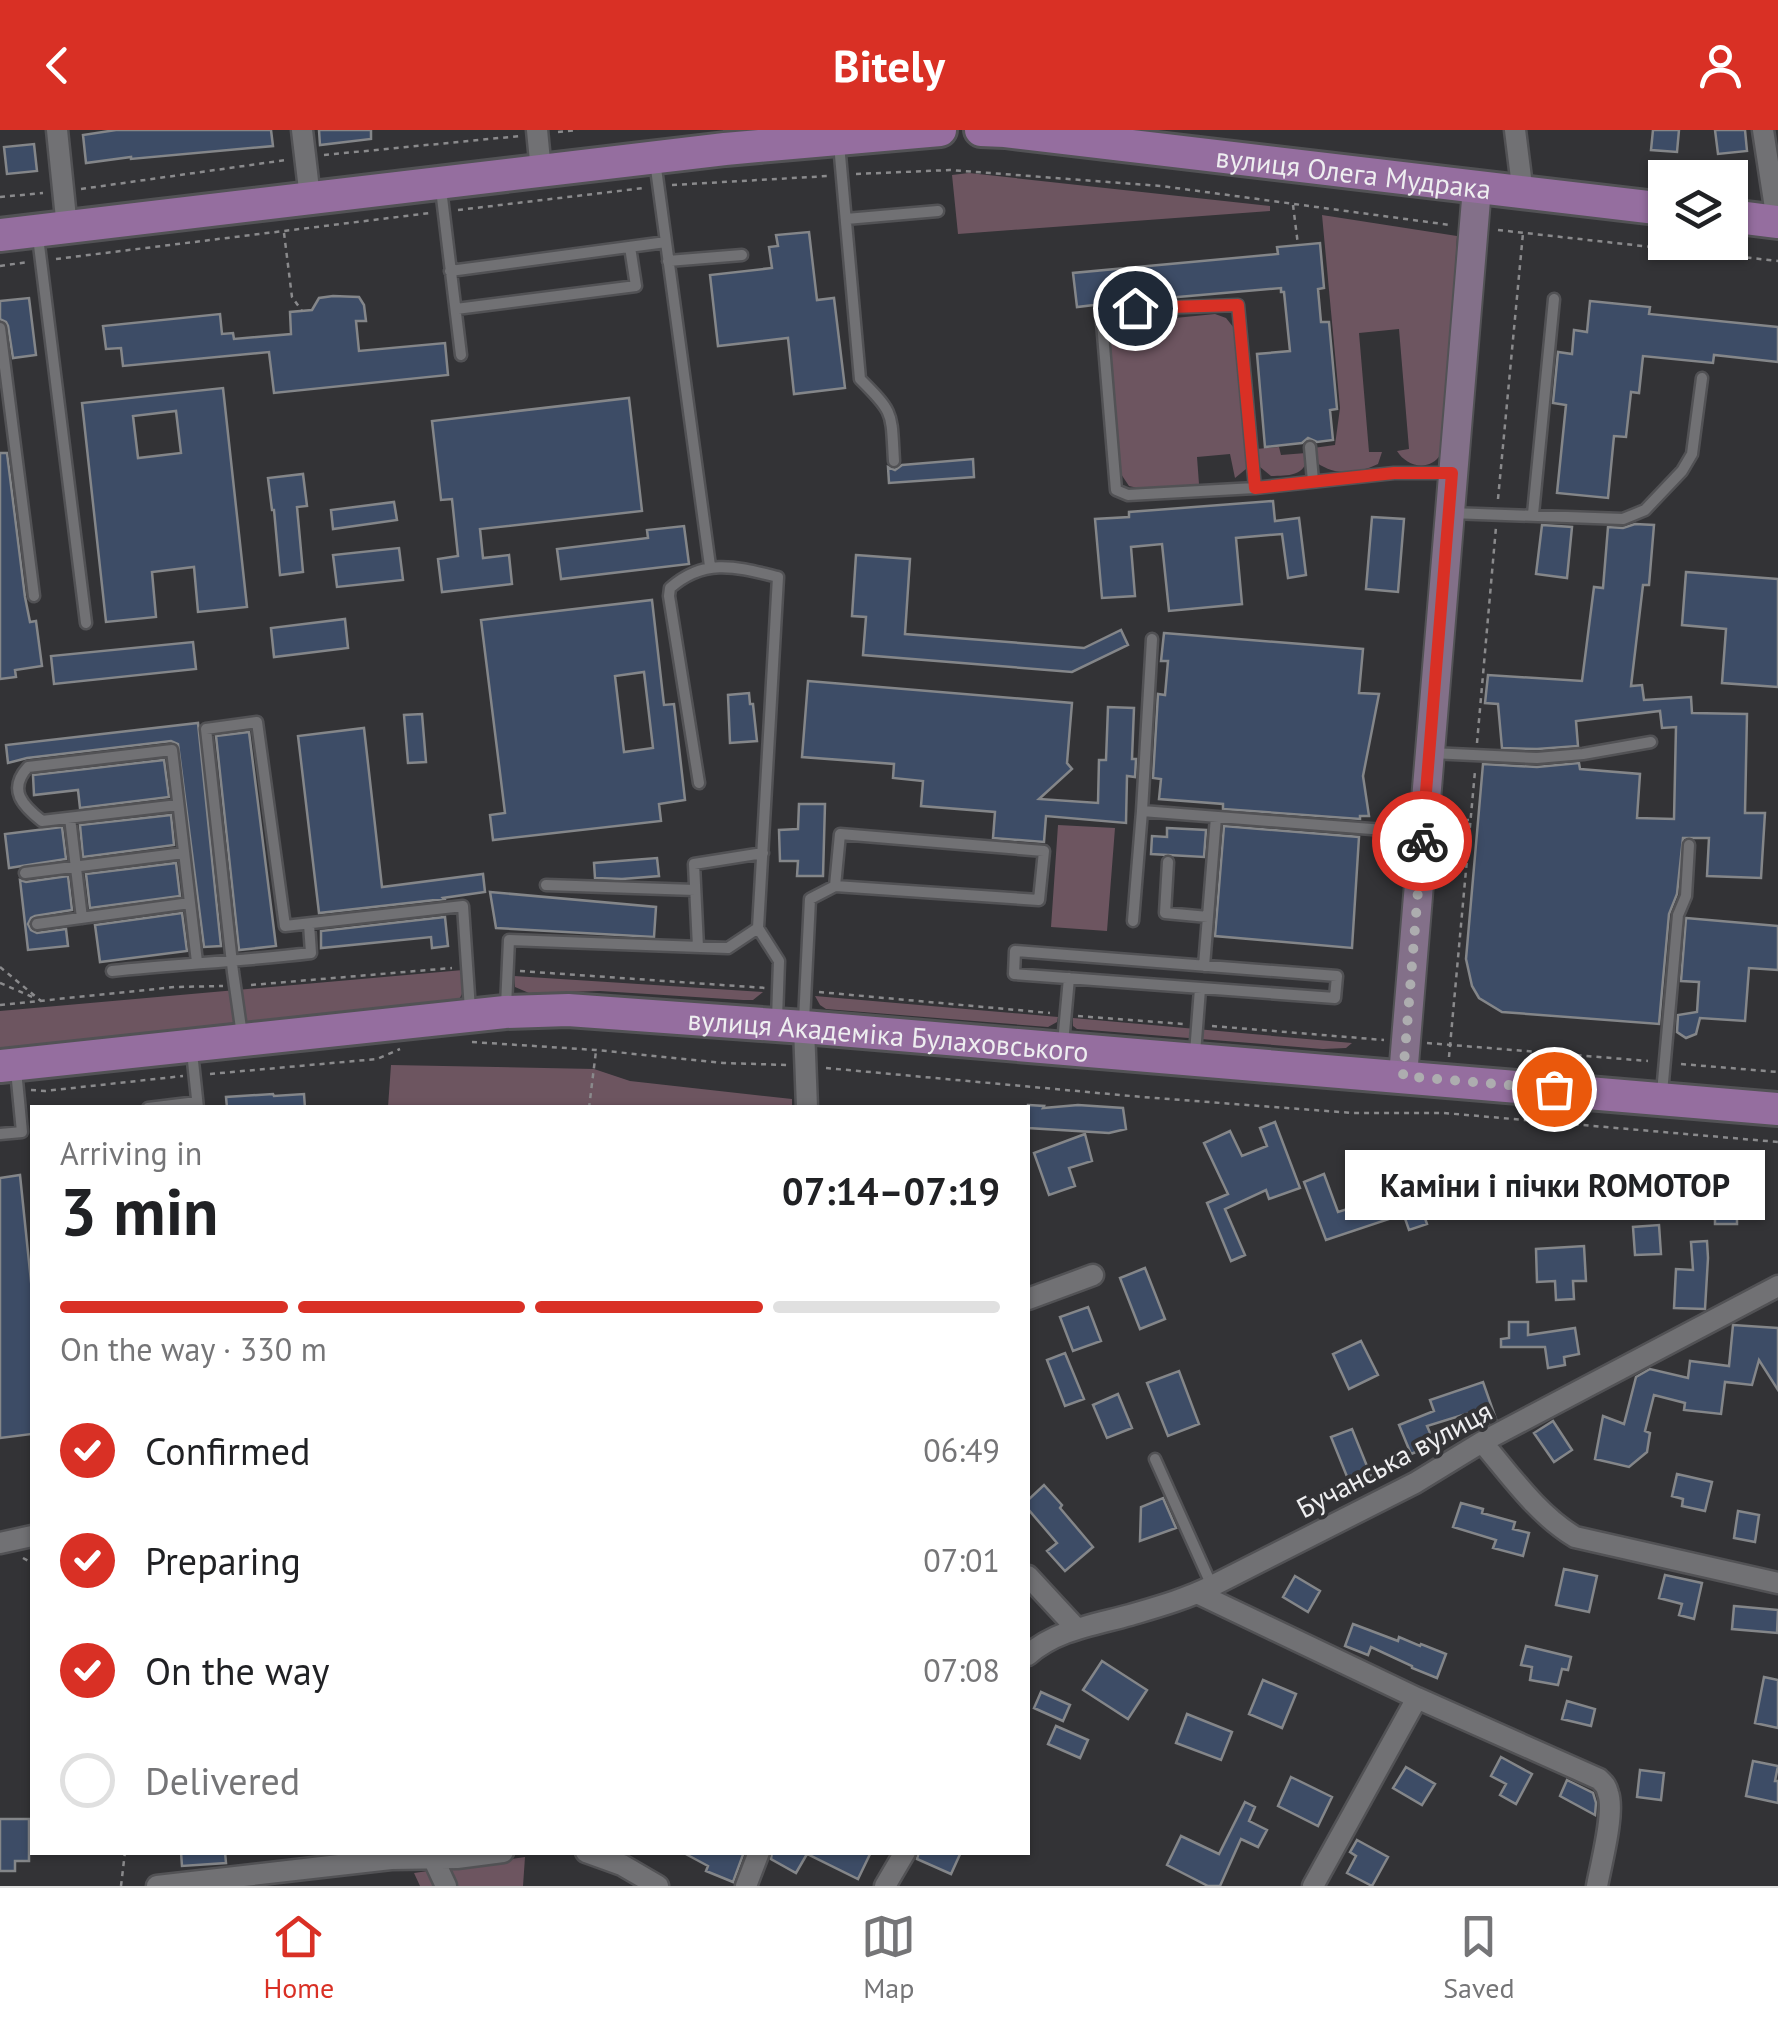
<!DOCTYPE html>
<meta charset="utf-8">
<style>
body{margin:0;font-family:"PT Sans",sans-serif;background:#f2f2f2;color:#202124;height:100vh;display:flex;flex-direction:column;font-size:38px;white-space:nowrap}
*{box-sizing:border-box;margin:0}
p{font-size:32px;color:#757577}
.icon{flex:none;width:55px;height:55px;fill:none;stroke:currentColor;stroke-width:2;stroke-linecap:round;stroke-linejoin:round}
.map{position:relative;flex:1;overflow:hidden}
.sheet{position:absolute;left:30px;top:975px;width:1000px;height:750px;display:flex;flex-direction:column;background:#fff;border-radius:0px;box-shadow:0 2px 8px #0004}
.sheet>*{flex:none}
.tools{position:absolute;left:1648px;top:30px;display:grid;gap:20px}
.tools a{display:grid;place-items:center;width:100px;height:100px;border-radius:0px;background:#fff;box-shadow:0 2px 8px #0004;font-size:50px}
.pin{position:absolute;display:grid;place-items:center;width:85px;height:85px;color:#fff;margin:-42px;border:5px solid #fff;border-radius:50%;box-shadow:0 2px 10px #0007}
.courier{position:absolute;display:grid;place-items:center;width:100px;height:100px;margin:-50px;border:8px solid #d93025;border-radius:50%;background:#fff;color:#222;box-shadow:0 2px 12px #0007}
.bubble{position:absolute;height:70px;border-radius:0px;background:#fff;box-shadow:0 2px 8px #0004;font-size:32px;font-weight:800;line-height:70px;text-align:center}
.head em{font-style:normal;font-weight:800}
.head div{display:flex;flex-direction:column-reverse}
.head{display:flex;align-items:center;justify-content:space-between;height:170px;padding:0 30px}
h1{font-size:65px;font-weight:800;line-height:75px}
.bar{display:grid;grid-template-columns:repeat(4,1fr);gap:15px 10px;align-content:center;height:120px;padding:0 30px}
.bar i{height:12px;border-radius:8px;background:#e0e0e0}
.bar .on{background:#d93025}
.bar p{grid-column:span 4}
ol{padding:0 30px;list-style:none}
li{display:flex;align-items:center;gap:30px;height:110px}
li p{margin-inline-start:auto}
li .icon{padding:10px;border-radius:50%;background:#d93025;color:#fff;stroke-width:4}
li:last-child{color:#757577}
li i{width:55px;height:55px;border:5px solid #e0e0e0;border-radius:50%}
header{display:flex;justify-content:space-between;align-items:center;height:130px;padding:0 30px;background:#d93025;color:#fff;font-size:45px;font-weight:800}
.menu{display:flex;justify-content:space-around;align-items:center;height:140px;border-top:2px solid #e0e0e0;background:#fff;font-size:28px;color:#757577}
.menu a{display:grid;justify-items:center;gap:5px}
.menu .on{color:#d93025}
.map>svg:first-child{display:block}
</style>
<header><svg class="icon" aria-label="back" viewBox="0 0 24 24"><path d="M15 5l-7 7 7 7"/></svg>Bitely<svg class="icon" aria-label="person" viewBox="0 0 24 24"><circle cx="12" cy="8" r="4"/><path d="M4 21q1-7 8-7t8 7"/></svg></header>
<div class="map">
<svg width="1778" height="1756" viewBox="0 0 1778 1756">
<rect width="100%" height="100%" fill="#333336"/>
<!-- green -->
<path fill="#6d5560" d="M969,43L1270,76V81L958,104L952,45Z
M1322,85L1457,106L1446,307C1445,310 1443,321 1441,324C1429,343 1406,336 1397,321L1409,319L1399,199L1359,203L1369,322H1382L1378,334C1357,344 1336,346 1317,333L1313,318L1335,315L1340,278Z
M1215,184L1226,188L1234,198L1248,333L1246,339L1235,348L1230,324L1197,327L1199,354L1142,359L1129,356L1121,344L1108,208L1118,196L1125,193Z
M1279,317L1281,325L1306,323C1309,346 1289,346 1271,346L1260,337L1256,319Z
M1058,695L1115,698L1107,801L1051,797Z
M463,840C463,853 466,866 454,874L0,924V881Z
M514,846L763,862L753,870H743L600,861L529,863L515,857Z
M815,866L1058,887L1057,892L1048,897L826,879L820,875Z
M1073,888L1352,913L1346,918L1323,919L1077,899L1073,896Z
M391,935L594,939L630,951L792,969V977H388Z
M525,1727L523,1756H420L414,1743Z"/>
<!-- building -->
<path fill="#3d4c66" stroke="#848689" stroke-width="2.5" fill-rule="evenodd" d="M116,0H271L273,16L131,29V27L86,33L83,5Z
M319,0H371V9L320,15Z
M1653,0H1679L1677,22L1651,20Z
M1715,0H1745L1747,21L1718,24Z
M34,14L37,41L7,44L4,17Z
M809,102L817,170L834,168L845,258L794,264L788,208L718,216L710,145L772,138L769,117L778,116L776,105Z
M1320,113L1324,158L1318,159L1321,192H1329L1337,279L1330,280L1333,310L1317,312L1308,308L1302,313L1265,317L1257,224L1290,221L1284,162H1281V158L1155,169L1101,171L1094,175L1077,177L1073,143L1278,124L1277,117Z
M333,166L359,167L364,175L366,191H356L359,221L445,213L448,245L274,263L269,222L123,236L121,218L106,219L103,196L220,184L222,204L233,203L234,209L291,204L290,182L312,180L319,168Z
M29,168L36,225L13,228L8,196L6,192L0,189V171Z
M1590,171L1650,177L1649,184L1778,197V232L1714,225L1713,233L1643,226L1639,263L1631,262L1626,307L1614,306L1608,368L1557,363L1566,275L1553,273L1558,222L1572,224L1574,200L1587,202Z
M223,258L247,477L198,482L194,437L152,442L156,487L106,492L82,273ZM176,281L181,323L138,328L133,286Z
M629,268L642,381L480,399L483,428L509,425L512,454L442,462L438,429L458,426L452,369L441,370L432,291Z
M0,323H7L25,467L30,492L36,491L42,536L15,540L16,547L0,549Z
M973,329L974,347L889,353L888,337L895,340L902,335Z
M303,344L307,376L297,377L303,442L280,445L274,380H272L268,348Z
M1273,371L1275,391L1299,388L1306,445L1288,448L1282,404L1236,408L1242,474L1169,481L1162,414L1131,417L1135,466L1102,468L1095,389L1129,387V382Z
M394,372L397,390L333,399L331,380Z
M1372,387L1404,389L1398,462L1366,459Z
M1635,394L1654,395L1649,455H1643L1631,556L1642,555L1644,570L1691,567L1692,583L1747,584L1745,683H1765L1761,748L1707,746L1709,708H1683L1677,764L1669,784L1659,894L1502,882L1479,868L1472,856L1466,829L1483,634L1537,637L1579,633L1580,639L1640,644L1637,688L1674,689L1676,597L1662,598L1660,581L1576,591L1578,616L1537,619L1502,618L1498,574L1485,573L1488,545L1582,551L1594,457L1603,458L1608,397L1623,398Z
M1542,395L1572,397L1567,448L1536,444Z
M684,396L689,434L561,449L557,419L648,408L647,400Z
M399,418L403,450L337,457L333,425Z
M856,425L910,429L905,504L1084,518L1121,500L1128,515L1072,542L863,525L866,487L852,486Z
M1686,442L1778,449V557L1722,553L1726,499L1682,495Z
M652,470L664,575L674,574L685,670L659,674L661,691L493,710L490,685L505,683L481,490ZM644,542L653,618L624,622L615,546Z
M345,489L348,518L274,527L271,498Z
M1164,503L1363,519L1359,563L1379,564L1363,646L1369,686H1360V689L1223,679V674L1159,669L1161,649L1153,648L1158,564L1165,565L1168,531H1161Z
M193,512L196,539L54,554L51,526Z
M808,551L1072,573L1067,633L1072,639L1039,669L1098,673L1099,630H1106L1108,577L1134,578L1132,629H1136L1135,647L1127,646L1126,693L1046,686L1044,712L993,708L995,682L921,676L923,651L893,648L894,634L802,627Z
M749,563L750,574H753L757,611L730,613L728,565Z
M422,584L426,632L408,633L404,585Z
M198,593L221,816L204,817L178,614L171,611L27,628L8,633L6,615Z
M364,598L382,757L483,744L485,762L443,768L444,769L319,783L298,606Z
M249,602L276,816L239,820L216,606Z
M164,630L169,667L80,678L78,660L34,665L33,645Z
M799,674H825L823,746H797L798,731H780L779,700L798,699Z
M171,685L174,715L83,727L80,695Z
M1224,696L1359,707L1352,818L1215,806Z
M62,697L66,729L9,738L5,704Z
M1167,698L1206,700L1204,727L1151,724L1152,706L1167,707Z
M657,728L659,746L622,749L595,748L594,733Z
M176,733L180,766L90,778L86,744Z
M68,746L72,780L35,786L31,788L28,794L31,800L37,803L66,799L68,816L28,820L20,750L26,752Z
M490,762L656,777L654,807L496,798Z
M182,783L187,821L100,832L95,795Z
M445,787L448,816L432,818L431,807L321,818V801Z
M1686,788L1778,796V840L1749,838L1745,891L1700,888L1696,904L1686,908L1677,902L1678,885L1697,882L1699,852L1681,851Z
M273,964L274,966L304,964L305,978H227L226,967Z
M1028,975L1044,976L1043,978L1078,975L1123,978L1126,999L1109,1003L1028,998Z
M1275,992L1300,1058L1269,1069L1266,1060L1225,1079L1245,1125L1231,1131L1207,1073L1228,1064L1204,1013L1230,1001L1242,1026L1267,1016L1260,998Z
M1085,1004L1092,1031L1069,1038L1075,1056L1049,1065L1034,1023Z
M1483,1023L1489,1047L1452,1056L1447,1031Z
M1547,1025L1568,1028L1564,1057L1543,1054Z
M1608,1030L1609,1042L1615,1041V1056H1607L1608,1071L1592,1072L1590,1031Z
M1377,1041L1392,1088L1326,1110L1304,1052L1324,1044L1338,1082L1367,1073L1358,1046Z
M20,1045L32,1161V1304L0,1308V1048Z
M1672,1051H1700L1699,1058L1737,1059V1094H1715V1081L1671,1080Z
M1418,1068L1427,1094L1409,1100L1400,1074Z
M1659,1095L1661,1124L1635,1125L1633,1097Z
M1707,1111L1708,1128L1705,1179L1674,1178L1676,1139L1693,1140L1691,1112Z
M1584,1116L1586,1151H1573L1574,1169L1556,1170L1555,1151L1537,1152L1536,1119Z
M1145,1138L1165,1189L1140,1199L1120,1148Z
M1088,1177L1101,1211L1073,1221L1060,1187Z
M1509,1192H1528V1205L1575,1198L1579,1224L1564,1227L1565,1235L1548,1238L1545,1217H1501V1209L1509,1208Z
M1733,1195L1778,1198V1260L1759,1230L1752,1255L1725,1252L1721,1284L1684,1280L1685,1273L1654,1265L1645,1301L1650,1303L1647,1322L1629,1337L1595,1329L1603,1286L1624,1294L1636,1247L1650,1239L1688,1248L1690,1231L1729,1236Z
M1361,1211L1378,1245L1349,1259L1333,1224Z
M1065,1223L1084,1269L1065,1276L1047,1230Z
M1179,1241L1199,1294L1168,1306L1147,1253Z
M1483,1252L1496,1289L1474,1300L1469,1283L1427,1296L1435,1314L1411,1324L1399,1295L1434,1281L1430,1270Z
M1118,1264L1132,1298L1107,1308L1093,1275Z
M1553,1291L1572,1320L1554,1332L1534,1303Z
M1352,1299L1373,1351L1352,1359L1331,1307Z
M1677,1344L1712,1352L1705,1381L1682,1376L1683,1369L1672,1366Z
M1044,1355L1062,1375L1060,1378L1093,1417L1065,1441L1047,1421L1057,1413L1028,1379V1370Z
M1163,1368L1176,1398L1140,1411L1141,1377Z
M1461,1373L1483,1379L1482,1383L1515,1392L1513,1399L1529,1403L1523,1426L1493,1418L1496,1410L1453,1397Z
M1738,1381L1759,1385L1755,1412L1734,1408Z
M1564,1439L1597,1446L1589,1482L1556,1475Z
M1665,1445L1702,1453L1694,1489L1679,1485L1682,1474L1659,1468Z
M1295,1446L1320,1461L1308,1482L1283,1467Z
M1734,1476L1778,1480L1777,1503L1732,1499Z
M1353,1494L1398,1511L1399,1507L1420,1516L1421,1514L1446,1524L1437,1548L1412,1538V1536L1371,1517L1368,1525L1345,1516Z
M1526,1516L1571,1527L1568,1540L1562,1539L1558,1555L1530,1550L1532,1537L1521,1535Z
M1102,1531L1147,1560L1128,1589L1083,1560Z
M1764,1547L1778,1550V1598L1755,1593Z
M1263,1550L1296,1564L1282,1598L1249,1584Z
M1041,1562L1070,1575L1063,1591L1034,1578Z
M1567,1571L1595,1579L1591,1596L1562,1589Z
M1187,1584L1232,1602L1221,1630L1176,1613Z
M1056,1596L1088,1610L1080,1628L1048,1614Z
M1501,1627L1532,1644L1516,1674L1500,1665L1506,1654L1491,1646Z
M1753,1631L1778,1636L1775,1651H1778V1673L1746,1666Z
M1406,1637L1435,1654L1422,1675L1393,1658Z
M1640,1640L1664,1643L1661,1670L1637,1667Z
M1291,1647L1332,1667L1318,1696L1278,1676Z
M1567,1650L1593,1663L1596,1673L1595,1685L1560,1666Z
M1245,1672L1255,1677L1249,1691L1267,1700L1258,1717L1241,1709L1220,1756H1208L1167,1735L1181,1706L1219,1724Z
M0,1689H29V1731H15V1741H0Z
M1357,1710L1388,1727L1372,1756L1347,1743L1356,1726L1350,1722Z
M181,1722H225L226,1733L182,1736Z
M682,1722H744L733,1752L706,1741L708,1736Z
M772,1722H871L858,1749L807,1724L796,1743L771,1729Z
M919,1722H961L951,1744L917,1729Z"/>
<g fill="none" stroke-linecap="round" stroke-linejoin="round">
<!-- lane casing -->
<g stroke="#525255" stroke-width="15">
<path id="lane" d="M839,14L860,249C895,284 891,282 894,331
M655,31L710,436
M441,59L461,225
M846,89L938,81
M38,107L86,493
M668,131L742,125
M450,141L666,112
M456,179L636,156L630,117
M0,198L34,466
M1310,317L1313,351
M1255,358L1238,175L1101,180L1116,360L1128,365L1255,358L1394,343H1451
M1450,383L1623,389L1645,380L1682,341L1692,324L1702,248
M1533,384L1554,169
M1152,509L1142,681L1422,703
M1431,623L1537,628L1583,624L1651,612
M699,653L669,466L670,458C705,427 737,437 778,447L758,798L779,831L777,889
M178,675L42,691C23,676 7,660 28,637L172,620L197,832
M70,688L82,788
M1168,732L1165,783L1208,787
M25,743L184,723
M546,755L695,760
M1133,791L1142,681
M37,794L190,773
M698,817L694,734L763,723
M1015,821L1337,846L1335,868L1014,844Z
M1204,836L1216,687
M112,841C179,834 245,831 311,823L309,794
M506,876L509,810L728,818L758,798
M804,891L810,769L835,756L1039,770L1044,721L840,704L835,756
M242,905L233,842L206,599L257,592L285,796L463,776L470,880
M1063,913L1069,848
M192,922L198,978
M1195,923L1200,859
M1662,963L1678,785L1686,766L1689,715
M148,978L197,972
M0,1004L22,1002L16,940
M1155,1329L1212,1456"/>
</g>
<!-- street casing -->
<g stroke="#525255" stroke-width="25">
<path id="street" d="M57,0L67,98
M302,0L310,68
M537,0L541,41
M1515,0L1523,64
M1763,0L1777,91
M804,897L807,978
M1028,1169L1093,1145
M1482,1312C1511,1346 1537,1384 1575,1407L1778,1453
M0,1413L32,1406
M1028,1446L1076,1498
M1197,1463L1417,1568L1599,1649C1604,1654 1606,1655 1608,1663C1615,1682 1601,1734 1597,1756
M1028,1525C1056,1500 1094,1495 1130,1485C1157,1477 1186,1469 1212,1456L1415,1353L1482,1312L1778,1156
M586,1722L622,1735L658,1756
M433,1728L446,1756
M157,1756L391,1729L457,1728L503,1722
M746,1756L759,1722
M885,1756L905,1722
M1313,1756L1417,1568"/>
</g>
<!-- secondary casing -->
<g stroke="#525255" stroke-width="32">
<path id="secondary" d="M1403,946L1477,58"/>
</g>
<!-- primary casing -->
<g stroke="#525255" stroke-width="38">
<g id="primary">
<path id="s1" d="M981,0L1005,1L1665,79"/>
<path d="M1730,86L1778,92"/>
<path d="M0,105L725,19L940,0"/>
<path id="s2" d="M0,936L505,882L568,880L804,897L1778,979"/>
</g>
</g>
<!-- path -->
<path stroke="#8a8a8c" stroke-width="2.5" stroke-dasharray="5 5" stroke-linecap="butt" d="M558,2L578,0
M324,25L520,6
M856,44L950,40L1161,56L1450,95
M672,55L828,46
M81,59L286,30
M0,67L43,63
M1293,75L1298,115
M458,80L644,58
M1498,100L1778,131
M284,103L292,167L302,181
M56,129L430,83
M0,136L28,132
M1498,369L1523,103
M1477,613L1496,397
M1447,689L1469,690
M0,837L41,871
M520,841L766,858
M0,853L35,868
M251,855L452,838
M819,862L1050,883
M0,875L175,857L223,856
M1078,886L1184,894
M1212,896L1384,910
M472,912L596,920L723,933L788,935
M1427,913L1648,931
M1449,927L1475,641
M1681,934L1778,942
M826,938L1142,967L1353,983H1444L1778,1012
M210,944L377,929L400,919
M31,960L45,961L183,946
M589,978L596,921
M23,1428L32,1433
M121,1756L125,1722"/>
<!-- lane -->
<use href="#lane" stroke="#717174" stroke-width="10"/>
<!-- street -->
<use href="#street" stroke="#717174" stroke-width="20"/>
<!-- secondary -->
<use href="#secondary" stroke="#837089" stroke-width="28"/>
<!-- primary -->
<use href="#primary" stroke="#956e9f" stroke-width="32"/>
</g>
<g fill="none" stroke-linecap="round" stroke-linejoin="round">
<!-- done -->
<path stroke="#adadaf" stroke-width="10" stroke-dasharray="0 18" d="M1422,711L1403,946L1554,959"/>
<!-- route -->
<path stroke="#d93025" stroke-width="12" d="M1135,178L1238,175L1255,358L1394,343H1452L1422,711"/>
</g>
<g text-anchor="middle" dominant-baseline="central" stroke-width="8" stroke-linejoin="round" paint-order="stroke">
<!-- street labels -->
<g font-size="28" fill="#eeeef0" stroke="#333336">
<text stroke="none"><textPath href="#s1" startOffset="375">вулиця Олега Мудрака</textPath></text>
<text stroke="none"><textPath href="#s2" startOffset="892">вулиця Академіка Булаховського</textPath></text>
<text transform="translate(1394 1329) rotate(-28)">Бучанська вулиця</text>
</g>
</g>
</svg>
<div class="tools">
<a><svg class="icon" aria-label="layers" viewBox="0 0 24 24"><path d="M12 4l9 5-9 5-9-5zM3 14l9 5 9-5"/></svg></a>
</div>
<div class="pin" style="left:1554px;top:959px;background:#ea580c"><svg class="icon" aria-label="bag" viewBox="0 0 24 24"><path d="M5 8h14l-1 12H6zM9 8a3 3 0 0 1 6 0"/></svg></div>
<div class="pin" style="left:1135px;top:178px;background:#1f2937"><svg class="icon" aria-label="home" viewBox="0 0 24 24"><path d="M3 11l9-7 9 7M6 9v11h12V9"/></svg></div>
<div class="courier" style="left:1422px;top:711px"><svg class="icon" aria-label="bike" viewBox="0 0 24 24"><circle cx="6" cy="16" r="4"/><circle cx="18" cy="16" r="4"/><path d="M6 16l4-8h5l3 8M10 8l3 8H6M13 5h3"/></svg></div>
<div class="bubble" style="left:1345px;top:1020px;width:420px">Каміни і пічки ROMOTOP</div>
<section class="sheet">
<div class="head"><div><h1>3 min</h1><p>Arriving in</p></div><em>07:14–07:19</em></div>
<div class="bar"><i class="on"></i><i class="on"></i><i class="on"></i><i></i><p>On the way · 330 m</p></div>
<ol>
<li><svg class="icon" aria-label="check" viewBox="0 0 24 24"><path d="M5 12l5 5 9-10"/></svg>Confirmed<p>06:49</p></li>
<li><svg class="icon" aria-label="check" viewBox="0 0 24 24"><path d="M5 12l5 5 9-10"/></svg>Preparing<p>07:01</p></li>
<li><svg class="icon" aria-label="check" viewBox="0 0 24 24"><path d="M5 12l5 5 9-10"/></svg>On the way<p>07:08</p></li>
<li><i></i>Delivered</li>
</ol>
</section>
</div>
<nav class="menu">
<a class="on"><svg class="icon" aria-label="home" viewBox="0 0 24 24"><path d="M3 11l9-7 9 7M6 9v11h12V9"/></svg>Home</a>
<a><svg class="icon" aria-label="map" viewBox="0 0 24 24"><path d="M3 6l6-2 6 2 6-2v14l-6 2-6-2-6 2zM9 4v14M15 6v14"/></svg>Map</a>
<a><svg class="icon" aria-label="saved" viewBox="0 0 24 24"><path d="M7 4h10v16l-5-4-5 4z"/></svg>Saved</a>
</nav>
